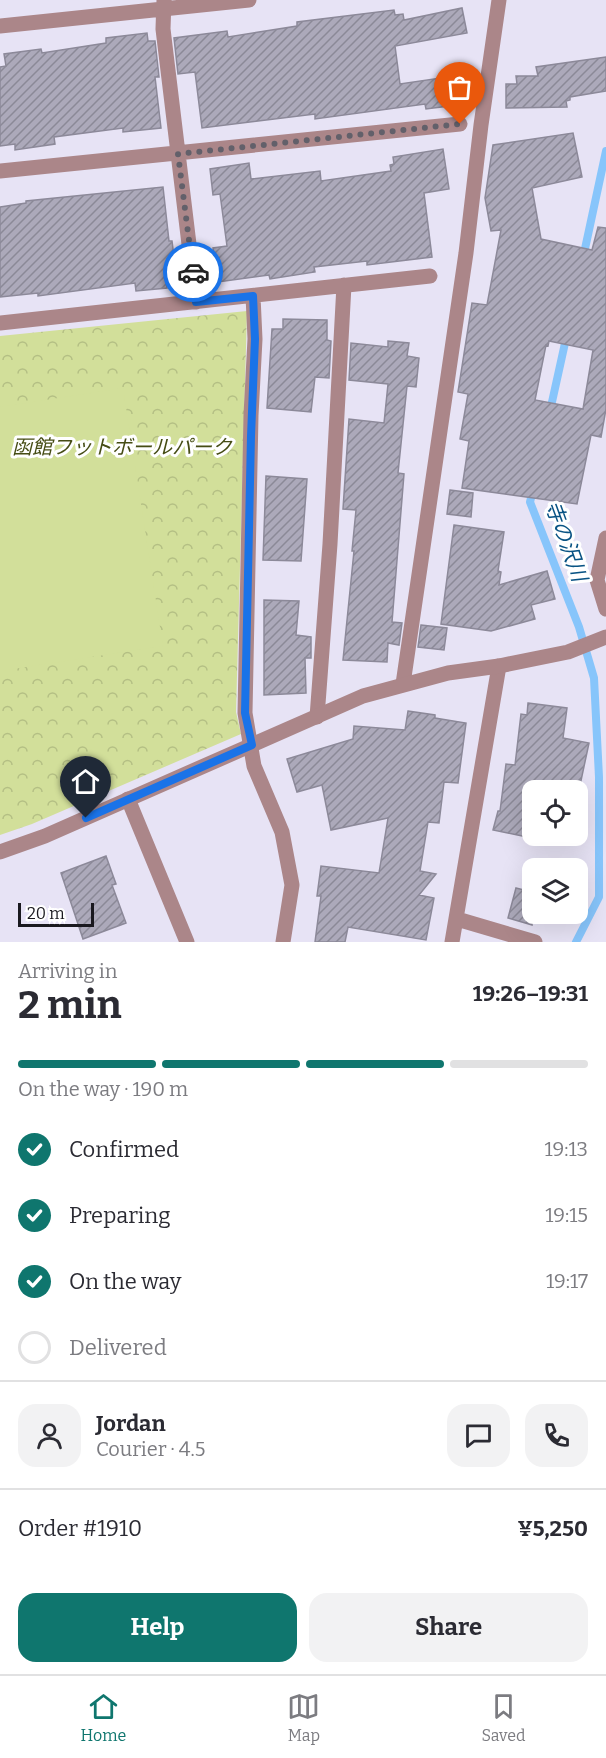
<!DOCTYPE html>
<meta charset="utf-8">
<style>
body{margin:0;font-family:Bitter,"Noto Sans JP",serif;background:#f2f2f3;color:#2b2b33;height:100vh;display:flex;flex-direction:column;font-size:22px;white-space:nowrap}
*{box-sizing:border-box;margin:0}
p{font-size:20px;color:#7c7c81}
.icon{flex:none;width:33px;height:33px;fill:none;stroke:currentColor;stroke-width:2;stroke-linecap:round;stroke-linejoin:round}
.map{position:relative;height:942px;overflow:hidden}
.drawer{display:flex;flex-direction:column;background:#fff;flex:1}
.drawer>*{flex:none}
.fabs{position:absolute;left:522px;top:780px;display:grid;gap:12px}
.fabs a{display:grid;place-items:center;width:66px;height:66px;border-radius:12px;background:#fff;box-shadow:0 6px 24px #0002;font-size:30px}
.scale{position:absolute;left:18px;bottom:15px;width:76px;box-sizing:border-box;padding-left:6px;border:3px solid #1a191f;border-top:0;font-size:16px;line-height:21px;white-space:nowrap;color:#1a191f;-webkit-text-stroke:4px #fff;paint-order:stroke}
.pin{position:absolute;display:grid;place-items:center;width:51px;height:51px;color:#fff;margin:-62px -26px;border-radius:50% 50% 50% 0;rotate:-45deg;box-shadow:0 0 6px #0007}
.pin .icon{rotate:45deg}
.courier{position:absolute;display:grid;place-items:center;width:60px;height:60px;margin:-30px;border:4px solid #1a73e8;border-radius:50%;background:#fff;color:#222;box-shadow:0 2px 8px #0007}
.headline em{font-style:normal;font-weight:700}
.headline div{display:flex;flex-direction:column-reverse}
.headline{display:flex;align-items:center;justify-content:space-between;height:102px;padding:0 18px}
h1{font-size:39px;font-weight:700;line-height:45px}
.bar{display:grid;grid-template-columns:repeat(4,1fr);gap:9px 6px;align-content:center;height:72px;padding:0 18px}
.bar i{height:8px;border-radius:4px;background:#e1e1e2}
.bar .on{background:#0f766e}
.bar p{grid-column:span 4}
.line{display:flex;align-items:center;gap:15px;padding:0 18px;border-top:2px solid #e1e1e2}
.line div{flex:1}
.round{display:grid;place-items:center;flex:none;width:63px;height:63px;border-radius:18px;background:#f2f2f3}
ol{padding:0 18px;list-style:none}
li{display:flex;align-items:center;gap:18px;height:66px}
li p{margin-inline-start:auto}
li .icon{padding:6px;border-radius:50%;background:#0f766e;color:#fff;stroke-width:4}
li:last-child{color:#7c7c81}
li i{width:33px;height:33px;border:3px solid #e1e1e2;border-radius:50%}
.cta{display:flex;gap:12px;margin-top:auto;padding:12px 18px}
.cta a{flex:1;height:69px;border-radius:18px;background:#0f766e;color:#fff;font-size:24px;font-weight:700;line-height:69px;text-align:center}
.cta a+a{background:#f2f2f3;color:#2b2b33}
.dock{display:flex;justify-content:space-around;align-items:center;height:84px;border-top:2px solid #e1e1e2;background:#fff;font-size:16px;color:#7c7c81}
.dock a{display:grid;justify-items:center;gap:3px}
.dock .on{color:#0f766e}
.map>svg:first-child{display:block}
</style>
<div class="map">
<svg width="606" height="942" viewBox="0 0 606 942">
<defs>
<pattern id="park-crowns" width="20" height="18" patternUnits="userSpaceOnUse" patternTransform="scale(1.5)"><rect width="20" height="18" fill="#d2df9a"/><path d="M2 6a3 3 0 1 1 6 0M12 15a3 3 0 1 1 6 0" fill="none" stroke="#b4bf84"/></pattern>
<pattern id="building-hatch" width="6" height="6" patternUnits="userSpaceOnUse" patternTransform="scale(1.5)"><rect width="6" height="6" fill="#aca9ba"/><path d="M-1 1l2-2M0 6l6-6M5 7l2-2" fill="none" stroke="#8b8997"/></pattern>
</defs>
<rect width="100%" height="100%" fill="#e7e3f5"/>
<!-- park -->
<path fill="url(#park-crowns)" d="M247,311L236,712L241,734L32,824L0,835V336Z"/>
<!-- pitch -->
<path fill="#d2df9a" d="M123,388L163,646L0,671V407Z"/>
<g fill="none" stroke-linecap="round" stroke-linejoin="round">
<!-- stream -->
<path stroke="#87c5fb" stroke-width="8" d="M583,258L606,151
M550,411L567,334
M533,490L530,502L579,627L594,678L599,777V897L576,942"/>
</g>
<!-- building -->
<path fill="url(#building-hatch)" stroke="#8c8999" stroke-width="1.5" fill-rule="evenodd" d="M462,8L467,33L395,46L400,84L461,75L465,104L426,109L425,104L315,119V114L202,128L195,72L178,74L174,38L227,31L228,37L297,26V22L394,10L395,15L403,14L404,20Z
M147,33L148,41H155L159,77H155L161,128L123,132V128L54,137L55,144L15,150V144L0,146V67L6,66L4,54L41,49L42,53L106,43V38Z
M606,57V91L570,97V100L566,101L567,107L506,108V84H517L516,76H538L536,67Z
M573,133L582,177L532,188L541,239L592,250L598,227L606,228V409L601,437L591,435L577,504L462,488L469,441L460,439L468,394L458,392L472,303L487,305L501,230L491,231L485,198L493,145ZM549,341L593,350L583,409L535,400L546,345L548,346Z
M443,149L449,189L424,193L432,257L367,265V261L314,267L315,272L270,279L269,275L218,282L213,248L227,246L220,194L213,195L210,169L249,163L251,179L320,171L321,181L391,171L390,165L394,164L393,157Z
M163,187L169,241H172L176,273L165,274L167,288L136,291L135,283L38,296V293L0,297V207L26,203V201Z
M283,319L327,320V340L331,341L329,378L315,377L311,412L267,408L272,329H283Z
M388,341L409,343L407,356L419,358L416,387L407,386L398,473L404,474L392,622L402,623L399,645L388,643L387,662L343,660L354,551H352L356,510L343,509L349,419L384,423L388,384L349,380L351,343L388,347Z
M266,476L307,479L301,561L263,560Z
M450,490L473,493L471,517L447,514Z
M454,525L504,532L498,571L501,572L499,585L547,571L555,599L531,605L535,619L491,631L441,624Z
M264,600L299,601L296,635L311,637V658H305L306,693L264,695Z
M421,625L447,628L444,650L418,647Z
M528,703L567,708L563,738L589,743L579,790H554L532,786V838L493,830L498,811H500L506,764L515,765L521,714L527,715Z
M408,711L435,715V718L466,723L458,783L444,782L439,823L428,822L420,871L436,874L419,895L434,898L426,940L348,927L345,942H315L321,896H317L321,866L379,873L388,818L331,830L322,785L297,792L287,759L353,739L354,726L405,730Z
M106,856L116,884L112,885L126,923L83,939L61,873Z
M516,888L532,892V925L508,918Z"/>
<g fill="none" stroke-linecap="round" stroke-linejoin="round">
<!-- minor -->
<path stroke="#ab8689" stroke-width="15" d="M164,0L163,29L196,302
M0,26L249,0
M0,171L460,124
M253,296L255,339L251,415L245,713L254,766L282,832L292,885L283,942
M0,323L430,276
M606,538L597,580L606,609
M403,684L466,253L481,125L499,0
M317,717L330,544L344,285
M128,799L187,942
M457,919L535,942
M452,942L499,666"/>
<!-- tertiary -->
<path stroke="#ab8689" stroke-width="15" d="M0,852L45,836L363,696L448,673L499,666L568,652L606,637"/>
</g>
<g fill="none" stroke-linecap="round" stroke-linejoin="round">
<!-- done -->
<path stroke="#62606a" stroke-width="6" stroke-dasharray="0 10.8" d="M193,272L178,154L460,124"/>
<!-- route -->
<path stroke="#1a73e8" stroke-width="8" d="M86,818L252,745L245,713L251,436L255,339L253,296L196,302L193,272"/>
</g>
<g text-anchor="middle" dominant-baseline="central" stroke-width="6" stroke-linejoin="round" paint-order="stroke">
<!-- park labels -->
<g font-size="20" font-style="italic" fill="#464d15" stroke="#fff">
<text x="122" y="447">函館フットボールパーク</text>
</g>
<!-- water labels -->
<g font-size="21" font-style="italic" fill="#095384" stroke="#fff">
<text transform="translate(566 541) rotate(70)">寺の沢川</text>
</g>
</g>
</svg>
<div class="fabs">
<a><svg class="icon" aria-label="locate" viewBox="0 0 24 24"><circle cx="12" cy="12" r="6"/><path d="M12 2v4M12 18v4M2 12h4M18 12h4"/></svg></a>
<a><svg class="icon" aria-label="layers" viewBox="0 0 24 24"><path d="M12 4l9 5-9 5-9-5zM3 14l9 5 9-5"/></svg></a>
</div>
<div class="scale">20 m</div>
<div class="pin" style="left:460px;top:124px;background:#ea580c"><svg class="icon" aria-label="bag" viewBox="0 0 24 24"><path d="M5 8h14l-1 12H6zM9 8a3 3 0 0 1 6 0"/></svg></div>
<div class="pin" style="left:86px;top:818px;background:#1f2937"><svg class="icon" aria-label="home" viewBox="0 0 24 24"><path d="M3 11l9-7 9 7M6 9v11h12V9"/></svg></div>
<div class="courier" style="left:193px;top:272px"><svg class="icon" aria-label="car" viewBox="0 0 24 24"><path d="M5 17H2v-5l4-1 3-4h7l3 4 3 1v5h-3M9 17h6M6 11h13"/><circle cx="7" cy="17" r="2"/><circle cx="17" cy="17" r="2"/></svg></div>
</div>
<section class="drawer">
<div class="headline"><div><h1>2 min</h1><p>Arriving in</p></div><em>19:26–19:31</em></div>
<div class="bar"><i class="on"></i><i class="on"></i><i class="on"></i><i></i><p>On the way · 190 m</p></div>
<ol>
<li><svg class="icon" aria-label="check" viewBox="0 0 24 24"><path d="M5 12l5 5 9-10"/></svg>Confirmed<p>19:13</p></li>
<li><svg class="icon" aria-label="check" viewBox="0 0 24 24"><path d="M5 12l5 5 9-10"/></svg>Preparing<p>19:15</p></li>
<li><svg class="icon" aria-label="check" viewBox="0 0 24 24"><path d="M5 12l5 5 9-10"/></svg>On the way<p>19:17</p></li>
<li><i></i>Delivered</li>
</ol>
<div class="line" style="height:108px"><a class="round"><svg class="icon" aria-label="person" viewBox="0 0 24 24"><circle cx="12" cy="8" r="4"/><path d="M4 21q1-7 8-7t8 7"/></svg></a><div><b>Jordan</b><p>Courier · 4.5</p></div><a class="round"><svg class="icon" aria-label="chat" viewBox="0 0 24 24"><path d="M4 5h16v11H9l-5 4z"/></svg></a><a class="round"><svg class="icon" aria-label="phone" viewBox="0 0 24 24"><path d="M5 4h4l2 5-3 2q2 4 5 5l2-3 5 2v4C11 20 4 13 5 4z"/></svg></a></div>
<div class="line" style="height:78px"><div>Order #1910</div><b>¥5,250</b></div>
<div class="cta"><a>Help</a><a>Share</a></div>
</section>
<nav class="dock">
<a class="on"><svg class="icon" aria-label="home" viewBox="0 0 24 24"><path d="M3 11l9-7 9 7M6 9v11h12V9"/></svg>Home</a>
<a><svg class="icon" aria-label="map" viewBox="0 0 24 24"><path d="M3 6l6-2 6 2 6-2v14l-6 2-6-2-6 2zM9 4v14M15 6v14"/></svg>Map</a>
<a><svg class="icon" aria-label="saved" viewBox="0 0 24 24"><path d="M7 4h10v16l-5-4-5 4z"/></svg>Saved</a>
</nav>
